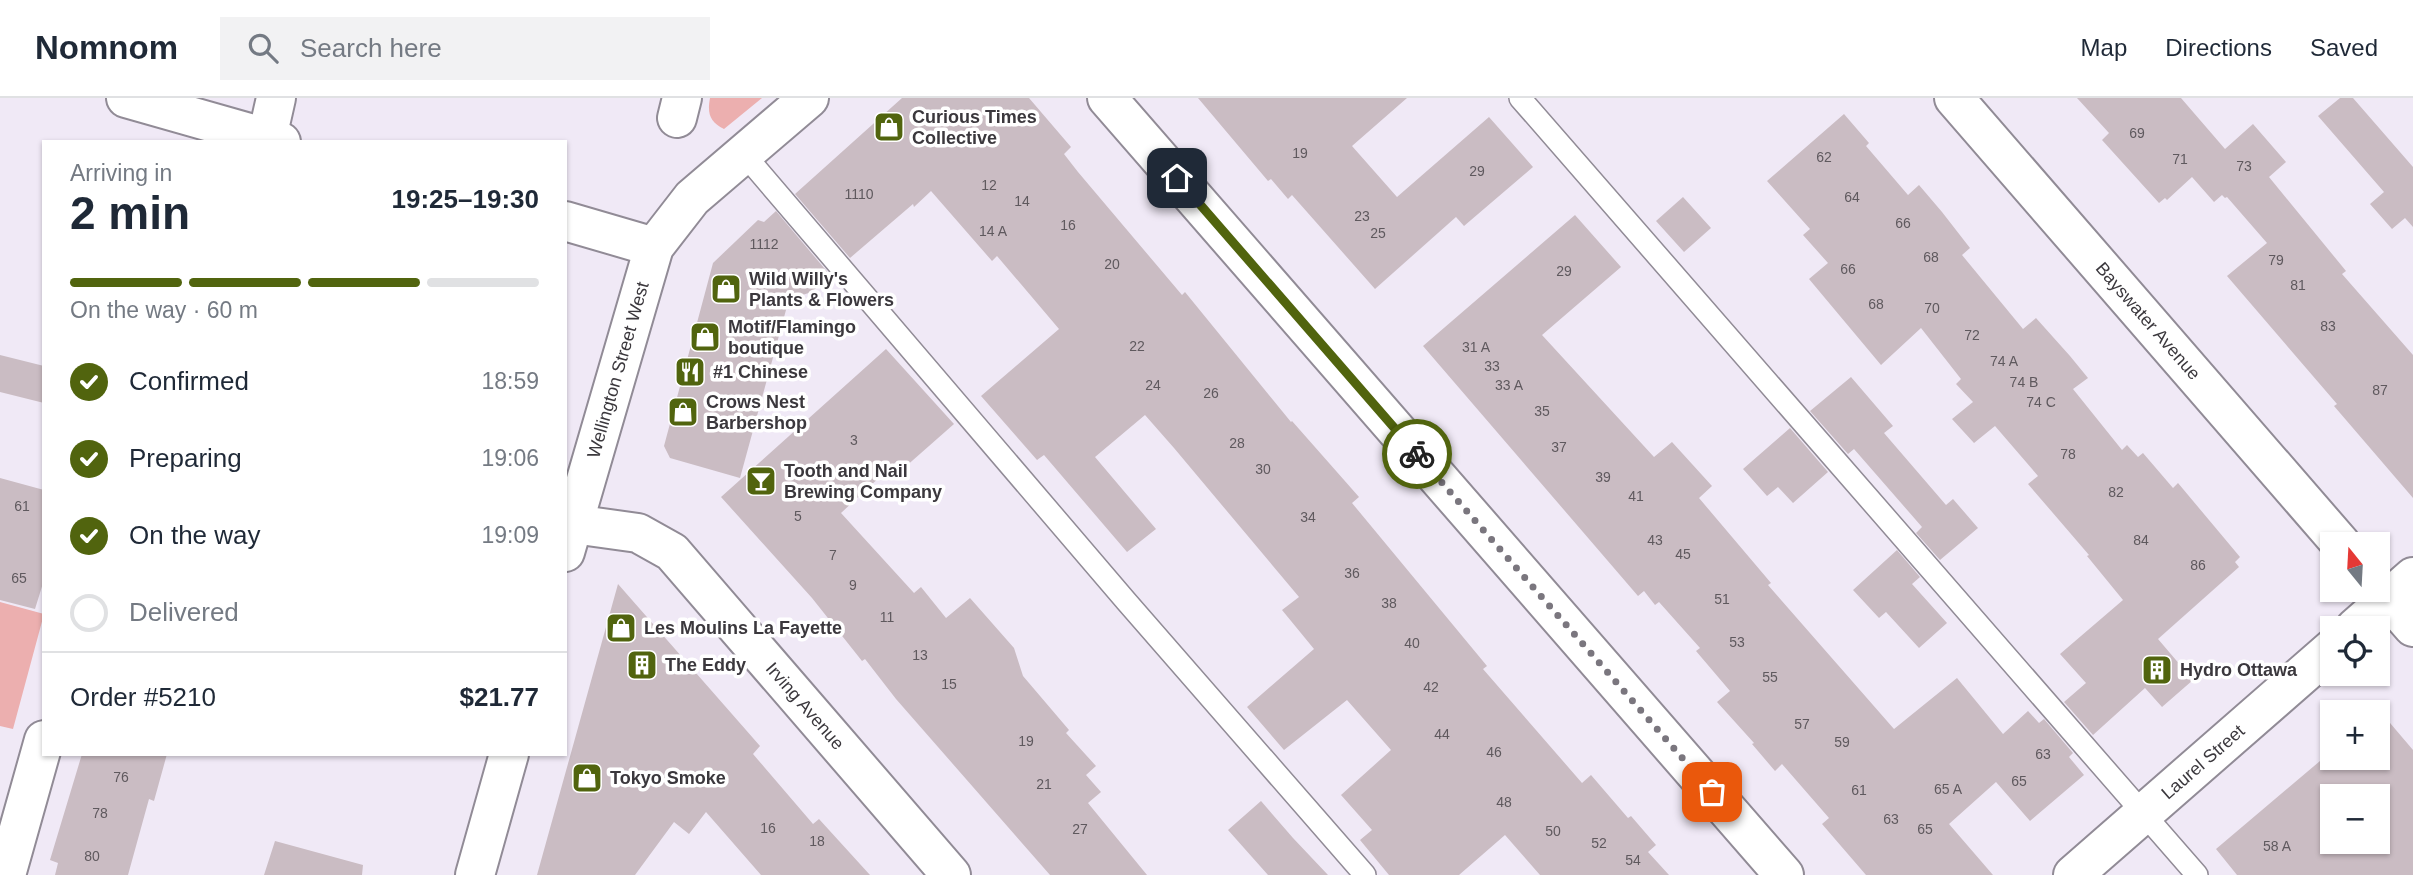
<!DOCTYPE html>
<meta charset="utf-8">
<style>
body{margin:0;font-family:Arial,sans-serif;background:#f2f2f3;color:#1f2937;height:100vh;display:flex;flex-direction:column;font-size:26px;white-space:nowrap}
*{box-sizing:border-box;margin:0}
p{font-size:23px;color:#747a83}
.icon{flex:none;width:38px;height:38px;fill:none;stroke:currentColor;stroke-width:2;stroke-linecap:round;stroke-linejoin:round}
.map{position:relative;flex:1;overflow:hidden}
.panel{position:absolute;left:42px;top:42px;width:525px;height:616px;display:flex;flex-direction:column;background:#fff;border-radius:0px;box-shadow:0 2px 5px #0004}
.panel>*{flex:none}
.needle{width:46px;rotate:342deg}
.tools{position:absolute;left:2320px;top:434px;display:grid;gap:14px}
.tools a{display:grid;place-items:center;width:70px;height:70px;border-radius:0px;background:#fff;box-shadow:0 2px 5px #0004;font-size:35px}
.pin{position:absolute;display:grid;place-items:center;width:60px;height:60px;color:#fff;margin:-30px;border-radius:14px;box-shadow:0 4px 10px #0006}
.courier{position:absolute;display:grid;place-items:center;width:70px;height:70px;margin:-35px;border:5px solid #51640e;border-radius:50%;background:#fff;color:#222;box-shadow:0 2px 9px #0007}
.head em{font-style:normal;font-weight:700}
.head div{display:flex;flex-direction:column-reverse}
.head{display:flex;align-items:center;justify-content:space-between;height:119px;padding:0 28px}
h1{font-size:46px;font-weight:700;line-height:52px}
.bar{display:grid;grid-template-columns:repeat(4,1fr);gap:10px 7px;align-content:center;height:84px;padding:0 28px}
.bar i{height:9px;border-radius:5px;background:#e0e1e3}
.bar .selected{background:#51640e}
.bar p{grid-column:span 4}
.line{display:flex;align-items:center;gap:18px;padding:0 28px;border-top:2px solid #e0e1e3}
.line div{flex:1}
ol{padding:0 28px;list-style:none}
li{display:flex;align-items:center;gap:21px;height:77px}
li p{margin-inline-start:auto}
li .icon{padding:7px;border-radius:50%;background:#51640e;color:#fff;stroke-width:4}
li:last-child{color:#747a83}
li i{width:38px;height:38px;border:4px solid #e0e1e3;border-radius:50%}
header{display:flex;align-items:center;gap:42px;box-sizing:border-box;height:98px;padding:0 35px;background:#fff;border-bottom:2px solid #e0e1e3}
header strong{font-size:33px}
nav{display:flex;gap:38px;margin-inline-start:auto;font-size:24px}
.search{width:490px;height:63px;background:#f2f2f3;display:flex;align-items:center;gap:18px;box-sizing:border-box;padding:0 24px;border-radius:0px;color:#747a83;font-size:26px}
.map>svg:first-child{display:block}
</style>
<header>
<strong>Nomnom</strong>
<div class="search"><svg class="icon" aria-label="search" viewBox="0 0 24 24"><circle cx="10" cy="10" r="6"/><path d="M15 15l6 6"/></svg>Search here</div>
<nav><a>Map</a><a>Directions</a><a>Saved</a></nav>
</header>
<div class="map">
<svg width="2413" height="777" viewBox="0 0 2413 777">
<rect width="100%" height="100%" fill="#f0e9f6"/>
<!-- green -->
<path fill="#ecafaf" d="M710,0H762L724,31C710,24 707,16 710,0Z
M0,504L44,516L13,631L0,628Z"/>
<!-- building -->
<path fill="#cabcc3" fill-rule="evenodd" d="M902,0H1029L1071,49L1064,56L1078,74L1182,197L1185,194L1291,324L1292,323L1359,399L1352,405L1487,568L1483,571L1582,685L1591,677L1628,720L1631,718L1656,747L1648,754L1669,777H1540L1505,737L1459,777H1389L1360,742L1372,732L1341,697L1391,652L1347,602L1284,652L1247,609L1314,551L1282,512L1299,499L1174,350L1145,317L1095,359L1156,431L1127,454L1044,357L1037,362L981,298L1059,231L997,158L992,163L931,93L914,109L913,106L850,160L795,96Z
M1198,0H1407L1352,48L1397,99L1489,19L1533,69L1464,128L1456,119L1375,191L1292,97L1288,101L1271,81L1268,83Z
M2077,0H2181L2225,51L2253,26L2286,64L2269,79L2346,173L2342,176L2413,257V400L2334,308L2337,306L2227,178L2267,145L2227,99L2225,100L2222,97L2214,104L2192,79L2167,102L2165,100L2159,105L2102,42L2109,35Z
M2340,0H2353L2413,69V129L2405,120L2392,131L2370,106L2384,94L2318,18Z
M1844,16L1869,45L1866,48L1908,97L1919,87L1942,114L1970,150L1962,157L2023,231L2036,220L2070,258L2088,280L2073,291L2122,352L2127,347L2138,359L2143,355L2173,390L2178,385L2240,459L2235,464L2239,469L2158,541L2193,582L2162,609L2145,590L2093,637L2064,604L2086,585L2060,556L2123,502L2087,458L2089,457L2028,386L2038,378L1995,328L1974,345L1952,321L1973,304L1956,286L1961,281L1921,230L1881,267L1809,181L1828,165L1803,137L1810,131L1767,83Z
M1683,99L1711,130L1684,154L1656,123Z
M776,113L830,177L812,194L789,201L740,380L670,360L664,348L713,165L758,122L764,124Z
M1575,117L1621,169L1542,237L1654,359L1672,344L1712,388L1699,400L1771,485L1768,487L1894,631L1957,580L2003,636L2028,613L2039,625L2044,621L2073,655L2069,659L2084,677L2030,723L1996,684L1949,726L1993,777H1866L1822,726L1829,720L1782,666L1775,673L1752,646L1754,645L1717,604L1730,593L1696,553L1700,550L1659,504L1655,507L1644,493L1638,498L1423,248Z
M886,251L954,326L904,370L897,363L841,415L914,495L921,489L946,520L970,500L1014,550L1023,578L1069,632L1066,635L1096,668L1086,677L1101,694L1088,705L1147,777H1050L896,601L865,561L862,563L812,500L721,399Z
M0,257L44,268V305L0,294Z
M1851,279L1893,328L1884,335L1946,407L1953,401L1978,430L1940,462L1916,435L1922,429L1854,351L1848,356L1810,313Z
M1790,330L1828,374L1793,405L1778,389L1767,398L1743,371Z
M0,380L44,392V482L35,511L0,502Z
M1897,452L1920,479L1912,486L1947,525L1919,550L1886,514L1879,520L1853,492Z
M618,486L760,648L753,656L813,726L819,721L870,777H761L706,714L689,736L674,724L635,777H537Z
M2379,612L2413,652V777H2237L2216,751L2333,652V660H2378V614H2376ZM2333,698H2378V744H2333Z
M82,656H167L154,703L149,701L128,777H55L58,765L50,762Z
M1261,703L1293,740L1328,777H1268L1228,732Z
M275,743L363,767L362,777H264Z"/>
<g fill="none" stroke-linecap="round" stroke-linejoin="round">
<!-- lane casing -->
<g stroke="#918b96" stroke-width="24">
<path id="lane" d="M1520,0L2197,777
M743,55L1126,503L1365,777"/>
</g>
<!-- street casing -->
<g stroke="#918b96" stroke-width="42">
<path id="street" d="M126,0L281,44
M1107,0L1784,777
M677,20L682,0
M261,44L267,40L276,0
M565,123L654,149
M573,426L638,435L672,454L951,777
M2355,530L2413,479
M6,777L44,642
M2073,777L2333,550"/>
</g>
<!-- secondary casing -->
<g stroke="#918b96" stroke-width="42">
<path id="secondary" d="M1954,0L2341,446
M565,454L654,149L692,100L809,0
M2378,489L2413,529
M475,777L509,656"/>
</g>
<!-- lane -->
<use href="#lane" stroke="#fff" stroke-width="21"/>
<!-- street -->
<use href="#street" stroke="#fff" stroke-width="38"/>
<!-- secondary -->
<use href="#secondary" stroke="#fff" stroke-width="38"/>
</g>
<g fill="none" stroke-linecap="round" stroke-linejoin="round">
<!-- done -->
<path stroke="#7a767e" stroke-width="7" stroke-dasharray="0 12.6" d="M1417,356L1712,694"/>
<!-- route -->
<path stroke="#51640e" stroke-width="9" d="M1177,80L1417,356"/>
</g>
<!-- icons -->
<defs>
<g id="shop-square" transform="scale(1.575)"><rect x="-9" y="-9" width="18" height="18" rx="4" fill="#51640e" stroke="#fff"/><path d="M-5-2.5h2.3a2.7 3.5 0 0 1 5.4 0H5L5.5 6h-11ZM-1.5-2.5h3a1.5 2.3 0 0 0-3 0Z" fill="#fff"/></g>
<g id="restaurant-square" transform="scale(1.575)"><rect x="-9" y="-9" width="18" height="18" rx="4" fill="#51640e" stroke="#fff"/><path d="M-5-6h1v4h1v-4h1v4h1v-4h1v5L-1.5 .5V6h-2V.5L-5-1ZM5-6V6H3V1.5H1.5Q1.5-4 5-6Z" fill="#fff"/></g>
<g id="bar-square" transform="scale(1.575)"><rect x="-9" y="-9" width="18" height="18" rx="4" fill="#51640e" stroke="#fff"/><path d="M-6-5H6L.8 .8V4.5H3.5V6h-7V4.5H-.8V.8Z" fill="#fff"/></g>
<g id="building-square" transform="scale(1.575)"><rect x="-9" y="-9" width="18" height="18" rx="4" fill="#51640e" stroke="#fff"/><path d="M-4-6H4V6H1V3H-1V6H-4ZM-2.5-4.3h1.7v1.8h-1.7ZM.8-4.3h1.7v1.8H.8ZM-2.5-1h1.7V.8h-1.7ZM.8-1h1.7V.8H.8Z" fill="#fff"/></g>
</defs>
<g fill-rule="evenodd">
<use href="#shop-square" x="889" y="29"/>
<use href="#shop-square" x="726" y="191"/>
<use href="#shop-square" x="705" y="239"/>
<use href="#restaurant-square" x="690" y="274"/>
<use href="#shop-square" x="683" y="314"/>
<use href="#bar-square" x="761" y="383"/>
<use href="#shop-square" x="621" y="530"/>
<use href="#building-square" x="642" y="567"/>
<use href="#building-square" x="2157" y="572"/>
<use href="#shop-square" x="587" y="680"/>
</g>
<g text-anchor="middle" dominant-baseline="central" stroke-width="7" stroke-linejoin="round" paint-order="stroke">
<!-- number labels -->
<g font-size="14" fill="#5f595e">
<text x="2137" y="35">69</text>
<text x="1300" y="55">19</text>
<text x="1824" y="59">62</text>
<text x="2180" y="61">71</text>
<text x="2244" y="68">73</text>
<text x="1477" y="73">29</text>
<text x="989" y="87">12</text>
<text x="859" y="96">1110</text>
<text x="1852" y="99">64</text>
<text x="1022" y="103">14</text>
<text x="1362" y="118">23</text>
<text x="1903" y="125">66</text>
<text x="1068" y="127">16</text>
<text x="993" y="133">14 A</text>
<text x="1378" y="135">25</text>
<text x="764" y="146">1112</text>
<text x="1931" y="159">68</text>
<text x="2276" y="162">79</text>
<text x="1112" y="166">20</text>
<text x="1848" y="171">66</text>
<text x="1564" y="173">29</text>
<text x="2298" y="187">81</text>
<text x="1876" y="206">68</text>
<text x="1932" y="210">70</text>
<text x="2328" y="228">83</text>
<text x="1972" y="237">72</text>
<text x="1137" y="248">22</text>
<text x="1476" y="249">31 A</text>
<text x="2004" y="263">74 A</text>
<text x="1492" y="268">33</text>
<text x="2024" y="284">74 B</text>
<text x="1153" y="287">24</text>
<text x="1509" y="287">33 A</text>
<text x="2380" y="292">87</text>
<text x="1211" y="295">26</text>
<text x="2041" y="304">74 C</text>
<text x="1542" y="313">35</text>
<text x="854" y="342">3</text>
<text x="1237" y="345">28</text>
<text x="1559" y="349">37</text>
<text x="2068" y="356">78</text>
<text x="1263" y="371">30</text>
<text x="1603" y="379">39</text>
<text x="2116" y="394">82</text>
<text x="1636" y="398">41</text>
<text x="22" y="408">61</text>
<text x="798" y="418">5</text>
<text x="1308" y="419">34</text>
<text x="1655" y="442">43</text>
<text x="2141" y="442">84</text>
<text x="1683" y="456">45</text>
<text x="833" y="457">7</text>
<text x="2198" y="467">86</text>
<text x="1352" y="475">36</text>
<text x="19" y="480">65</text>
<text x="853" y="487">9</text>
<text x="1722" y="501">51</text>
<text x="1389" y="505">38</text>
<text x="887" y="519">11</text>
<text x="1737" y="544">53</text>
<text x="1412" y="545">40</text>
<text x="920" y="557">13</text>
<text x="1770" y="579">55</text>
<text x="949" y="586">15</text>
<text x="1431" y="589">42</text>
<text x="1802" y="626">57</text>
<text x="1442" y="636">44</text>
<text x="1026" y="643">19</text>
<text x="1842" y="644">59</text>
<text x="1494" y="654">46</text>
<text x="2043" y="656">63</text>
<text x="121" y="679">76</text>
<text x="2019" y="683">65</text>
<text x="1044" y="686">21</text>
<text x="1948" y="691">65 A</text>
<text x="1859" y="692">61</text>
<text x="1504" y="704">48</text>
<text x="100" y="715">78</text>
<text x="1891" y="721">63</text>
<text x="768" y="730">16</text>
<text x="1080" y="731">27</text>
<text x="1925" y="731">65</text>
<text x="1553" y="733">50</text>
<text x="817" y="743">18</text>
<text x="1599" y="745">52</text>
<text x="2277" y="748">58 A</text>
<text x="92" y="758">80</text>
<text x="1633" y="762">54</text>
</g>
<!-- poi labels -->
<g font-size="18" font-weight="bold" fill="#3b383d" stroke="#fff" text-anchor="start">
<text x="912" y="19">Curious Times<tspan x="912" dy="21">Collective</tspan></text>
<text x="749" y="181">Wild Willy's<tspan x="749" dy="21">Plants &amp; Flowers</tspan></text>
<text x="728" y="229">Motif/Flamingo<tspan x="728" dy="21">boutique</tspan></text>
<text x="713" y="274">#1 Chinese</text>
<text x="706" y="304">Crows Nest<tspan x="706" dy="21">Barbershop</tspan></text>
<text x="784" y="373">Tooth and Nail<tspan x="784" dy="21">Brewing Company</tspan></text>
<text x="644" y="530">Les Moulins La Fayette</text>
<text x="665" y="567">The Eddy</text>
<text x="2180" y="572">Hydro Ottawa</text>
<text x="610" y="680">Tokyo Smoke</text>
</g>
<!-- street labels -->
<g font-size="18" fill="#3b383d" stroke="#fff">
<text transform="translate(2148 223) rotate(49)">Bayswater Avenue</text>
<text transform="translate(618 272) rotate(-74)">Wellington Street West</text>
<text transform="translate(805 608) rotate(49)">Irving Avenue</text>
<text transform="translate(2203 664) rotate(-41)">Laurel Street</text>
</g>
</g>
</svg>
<div class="tools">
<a><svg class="needle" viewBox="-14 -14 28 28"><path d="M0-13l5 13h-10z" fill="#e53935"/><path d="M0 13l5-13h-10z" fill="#747a83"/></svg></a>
<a><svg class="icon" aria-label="locate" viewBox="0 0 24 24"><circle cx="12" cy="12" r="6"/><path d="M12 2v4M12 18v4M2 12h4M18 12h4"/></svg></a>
<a>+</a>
<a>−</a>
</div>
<div class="pin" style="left:1712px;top:694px;background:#ea580c"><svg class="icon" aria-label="bag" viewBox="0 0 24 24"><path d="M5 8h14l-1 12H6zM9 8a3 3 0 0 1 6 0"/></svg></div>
<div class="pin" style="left:1177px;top:80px;background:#1f2937"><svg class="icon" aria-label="home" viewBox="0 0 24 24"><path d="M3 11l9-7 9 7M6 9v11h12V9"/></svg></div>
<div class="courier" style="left:1417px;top:356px"><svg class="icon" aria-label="bike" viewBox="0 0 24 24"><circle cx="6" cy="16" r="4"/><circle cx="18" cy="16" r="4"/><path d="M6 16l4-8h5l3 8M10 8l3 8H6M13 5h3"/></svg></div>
<section class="panel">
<div class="head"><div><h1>2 min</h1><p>Arriving in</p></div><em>19:25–19:30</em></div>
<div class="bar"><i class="selected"></i><i class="selected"></i><i class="selected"></i><i></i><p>On the way · 60 m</p></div>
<ol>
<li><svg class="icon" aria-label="check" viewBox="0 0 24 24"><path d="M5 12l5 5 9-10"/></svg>Confirmed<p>18:59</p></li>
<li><svg class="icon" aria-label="check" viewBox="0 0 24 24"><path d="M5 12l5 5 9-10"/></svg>Preparing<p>19:06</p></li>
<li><svg class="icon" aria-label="check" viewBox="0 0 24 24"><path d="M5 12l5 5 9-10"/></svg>On the way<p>19:09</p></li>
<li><i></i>Delivered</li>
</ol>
<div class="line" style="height:91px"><div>Order #5210</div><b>$21.77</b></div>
</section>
</div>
